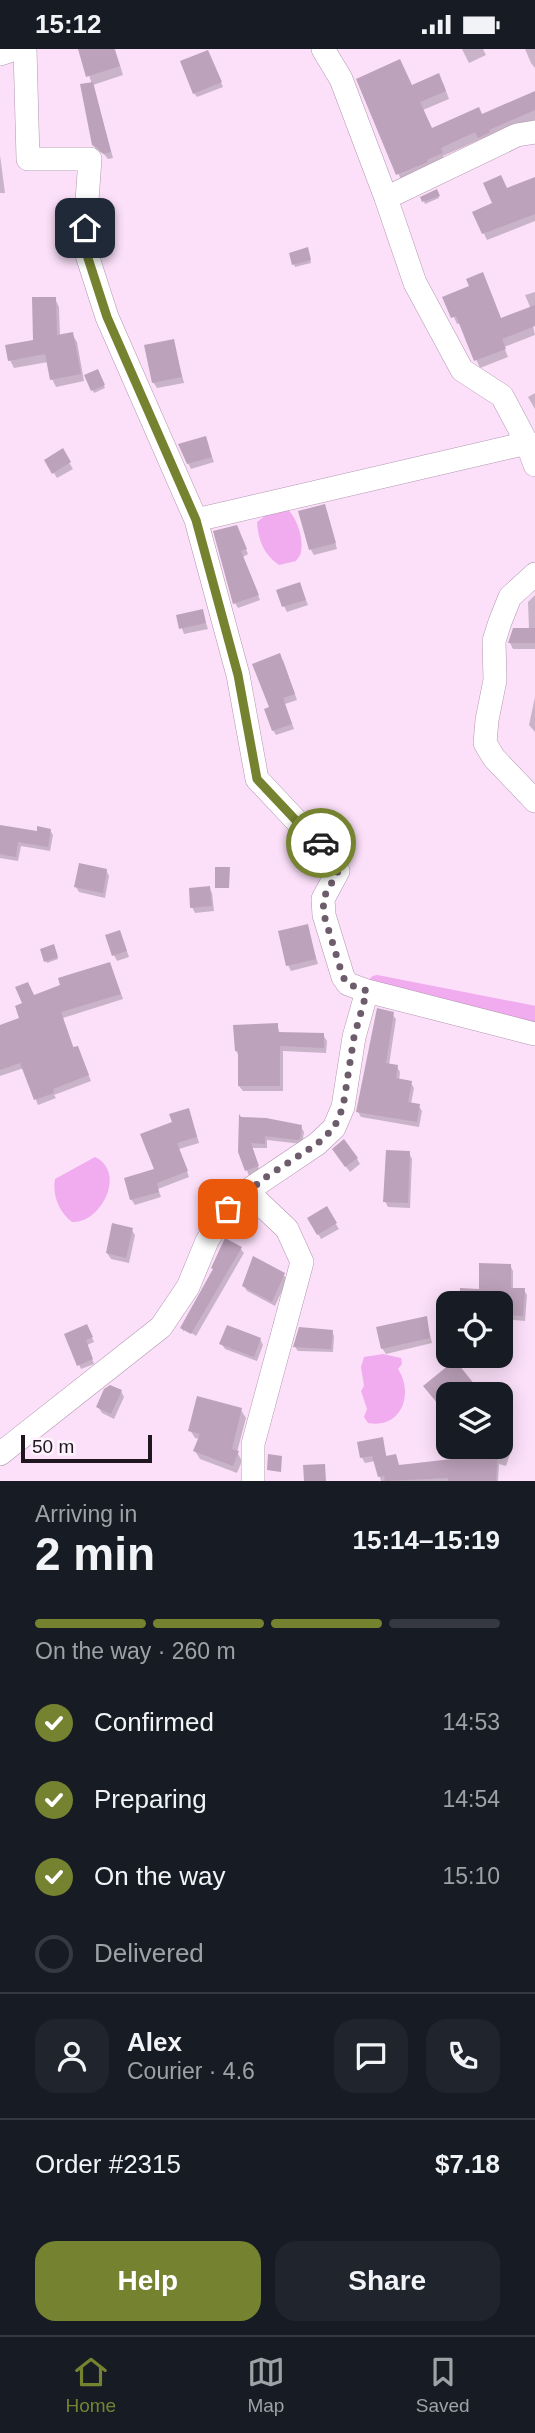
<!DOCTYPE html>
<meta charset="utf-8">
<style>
body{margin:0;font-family:Arial,sans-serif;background:#20242c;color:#f1f3f6;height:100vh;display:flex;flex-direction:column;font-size:26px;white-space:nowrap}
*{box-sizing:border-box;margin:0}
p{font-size:23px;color:#9ea1a6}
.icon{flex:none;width:38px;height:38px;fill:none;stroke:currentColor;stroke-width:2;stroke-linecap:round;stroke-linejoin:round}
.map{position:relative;height:1432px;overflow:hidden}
.drawer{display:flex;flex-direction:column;background:#171b24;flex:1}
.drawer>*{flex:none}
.fabs{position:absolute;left:436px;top:1242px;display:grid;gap:14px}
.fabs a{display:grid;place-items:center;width:77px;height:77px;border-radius:14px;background:#171b24;box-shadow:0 4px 18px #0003;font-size:35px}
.scale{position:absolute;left:21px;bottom:18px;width:131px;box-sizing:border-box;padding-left:7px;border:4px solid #20161f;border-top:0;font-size:19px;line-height:24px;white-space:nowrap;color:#20161f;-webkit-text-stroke:5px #fff3fe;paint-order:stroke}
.pin{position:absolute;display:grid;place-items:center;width:60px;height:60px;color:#fff;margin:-30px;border-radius:14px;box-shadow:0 4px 10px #0006}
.courier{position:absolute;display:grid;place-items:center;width:70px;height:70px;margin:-35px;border:5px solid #758330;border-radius:50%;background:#fff;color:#222;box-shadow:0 2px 9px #0007}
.overview em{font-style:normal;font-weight:600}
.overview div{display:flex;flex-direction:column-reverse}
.overview{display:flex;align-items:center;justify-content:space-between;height:119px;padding:0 35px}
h1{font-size:46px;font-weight:600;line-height:52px}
.bar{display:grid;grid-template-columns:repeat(4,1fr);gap:10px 7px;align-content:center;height:84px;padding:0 35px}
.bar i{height:9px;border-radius:5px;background:#363941}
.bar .on{background:#758330}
.bar p{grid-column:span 4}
.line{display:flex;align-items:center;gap:18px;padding:0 35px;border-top:2px solid #363941}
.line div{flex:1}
.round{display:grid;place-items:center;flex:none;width:74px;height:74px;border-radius:21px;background:#20242c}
ol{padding:0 35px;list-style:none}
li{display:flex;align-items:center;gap:21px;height:77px}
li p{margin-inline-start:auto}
li .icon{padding:7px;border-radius:50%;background:#758330;color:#fff;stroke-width:4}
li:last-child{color:#9ea1a6}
li i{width:38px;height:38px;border:4px solid #363941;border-radius:50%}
.action{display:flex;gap:14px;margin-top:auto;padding:14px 35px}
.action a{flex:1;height:80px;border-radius:21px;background:#758330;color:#fff;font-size:28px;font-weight:600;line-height:80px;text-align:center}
.action a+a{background:#20242c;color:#f1f3f6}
.status{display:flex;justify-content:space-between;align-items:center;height:49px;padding:0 35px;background:#171b24;direction:ltr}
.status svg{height:19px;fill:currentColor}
.tab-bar{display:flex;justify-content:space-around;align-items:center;height:98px;border-top:2px solid #363941;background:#171b24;font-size:19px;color:#9ea1a6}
.tab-bar a{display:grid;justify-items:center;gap:4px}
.tab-bar .on{color:#758330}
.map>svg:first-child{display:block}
</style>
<div class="status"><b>15:12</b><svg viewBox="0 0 49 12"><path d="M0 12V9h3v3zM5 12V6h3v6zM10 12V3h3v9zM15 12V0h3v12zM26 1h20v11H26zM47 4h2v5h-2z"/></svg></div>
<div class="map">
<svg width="535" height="1432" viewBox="0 0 535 1432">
<rect width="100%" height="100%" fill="#fce0fa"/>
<!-- water -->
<path fill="#f0acee" d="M283,456C295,464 304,487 301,502C301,506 298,509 296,512L279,516C264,506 258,491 257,473L270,463Z
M95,1108C127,1123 101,1175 72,1173C59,1163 52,1146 55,1130Z
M383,1305L401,1309L402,1315L398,1320C414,1344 402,1380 368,1374L364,1368L367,1360L361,1342L364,1337L361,1318L364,1308Z"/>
<!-- shadow -->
<path fill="#0003" d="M80,0H115L123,26L93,36L113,109L108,110L103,104L97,102L93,96L92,35Z
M462,0H483L486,6L469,14Z
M525,0H535V19L531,14Z
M210,8L223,38L197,48L194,44Z
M358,31L412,38L443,34L449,50L423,61L432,81L482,67L535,44V71L492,89L484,96L481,90L443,107L446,112L402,133Z
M0,106L5,144H0Z
M507,141L535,150V172L487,191L474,164L495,154Z
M436,142L439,149L425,155L423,149Z
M308,202L311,214L295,218L291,205Z
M535,243V258L531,260L525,246Z
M445,249L501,271L531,268L535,286L504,298L508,308L480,319L460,274L457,275Z
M55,250L59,258L60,287L72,285L77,293L84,332L56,338L52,330L48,313L14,319L10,311L34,292Z
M173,292L184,334L157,339L153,333Z
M97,322L105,339L94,344L86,327Z
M535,344V360L528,348Z
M205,389L214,413L191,420L188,414Z
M62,402L73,420L57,429L46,411Z
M327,463L337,500L314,506L311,501Z
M239,483L248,505L243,508L260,551L238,559L235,554Z
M302,541L308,556L287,563L284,557Z
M535,546V600H513L510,594L529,581L528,553Z
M202,562L208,580L184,585L178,568Z
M283,611L297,651L285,655L294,680L276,686L273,681L271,659Z
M535,648V683L529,676Z
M0,777L38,784L50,781L53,786L50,802L21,797L18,812L0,809Z
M106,821L109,827L105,849L79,843L76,838Z
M209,839L212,844L214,862L195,864L192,858Z
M307,877L318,915L291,922L288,916Z
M122,888L129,908L117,912L114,906Z
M55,900L58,910L47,914L46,912Z
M110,915L123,950L63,969L74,1000L80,1004L91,1032L54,1046L56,1049L38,1056L24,1019L0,1027V978L22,970L34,947L63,937Z
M392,965L396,970L389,1016L397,1018L400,1023L399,1032L411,1034L414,1039L411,1055L418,1056L422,1062L419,1078L361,1068L358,1063Z
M277,975L280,985L323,986L327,992L326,1004L283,1002V1042H243L239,1037V1007L236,1002Z
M191,1067L199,1094L179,1100L189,1128L158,1140L161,1148L135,1156L131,1150L156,1121L174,1074Z
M265,1070L301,1078L304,1083L302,1095L267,1091V1099H252L260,1123L249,1127L240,1102Z
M409,1104L412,1110L410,1159L388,1158L385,1152Z
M337,1106L357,1110L360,1115L350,1123Z
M326,1160L339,1180L321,1190L309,1169Z
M131,1180L135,1186L129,1214L111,1210L107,1204Z
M240,1199L244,1204L196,1287L184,1279V1283L182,1279L215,1221Z
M510,1216L513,1222V1240L524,1241L527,1246L525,1272L504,1270L503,1280H500V1255L481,1242Z
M283,1225L287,1231L275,1257L247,1242L244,1237Z
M426,1269L432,1294L386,1305L382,1299Z
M300,1280L332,1283L334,1287L333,1303L298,1302L295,1298Z
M89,1282L94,1293L87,1296L94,1315L81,1320L66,1286Z
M260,1290L263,1296L257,1312L225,1300L221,1294Z
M121,1342L124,1348L114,1370L102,1364L98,1358Z
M241,1361L246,1369L237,1403L242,1412L237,1424L200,1410L195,1402L199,1390L195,1389L190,1381Z
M382,1390L387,1409L395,1407L400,1418L454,1412V1398H500L507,1400L510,1405L506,1417L499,1415L498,1432H381L375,1412L365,1414L362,1409Z"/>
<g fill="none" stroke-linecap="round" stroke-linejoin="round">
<!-- canal -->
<path stroke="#f0acee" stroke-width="18" d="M377,935L535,966"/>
</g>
<!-- building -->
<path fill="#bda2bb" d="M78,0H114L120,17L86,28Z
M208,1L222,33L193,45L180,12Z
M400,10L412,36L439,24L446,42L420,53L432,79L479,58L482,65L535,42V61L489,81L490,83L478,89L475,83L441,99L443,104L427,111L428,113L396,126L356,30Z
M93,33L111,103L103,105L98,99L92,96L80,35Z
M501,126L507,139L535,128V165L482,185L472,163L492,154L483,134Z
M437,140L440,147L422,153L420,148Z
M308,198L311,211L292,216L289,204Z
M483,223L501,269L535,256V277L502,290L506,300L474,312L456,267L451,269L442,248L469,237L466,230Z
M32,248H56L57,286L73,283L81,325L50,331L45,305L8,312L5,296L33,291Z
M174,290L182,328L152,334L144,296Z
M98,320L105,336L91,342L84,326Z
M206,387L212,408L187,415L178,395Z
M63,399L71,413L52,425L44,411Z
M325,455L336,494L309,501L298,462Z
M237,476L247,500L241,502L259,546L233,555L213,482Z
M300,533L306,551L282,558L276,541Z
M203,560L206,574L179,580L176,566Z
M513,579H535V594H508Z
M280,604L295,645L283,649L292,675L272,682L264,660L269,658L252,615Z
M0,776L37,782V777L51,780L48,798L18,793L16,808L0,805Z
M79,814L107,820L103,844L74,838Z
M215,818H230L229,839H215Z
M210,837L212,857L190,859L189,839Z
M308,875L316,910L286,917L278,882Z
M120,881L127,902L112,907L105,886Z
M54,895L58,908L44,913L40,900Z
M110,913L121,945L61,963L73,998L78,997L89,1026L53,1040L54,1044L34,1051L20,1014L0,1021V976L19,969L15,957L22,954L15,938L28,933L34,946L60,936L58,929Z
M377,959L394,963L386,1014L398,1016L396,1029L412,1032L408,1053L420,1055L417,1073L356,1063Z
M278,974V983L324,984V999L280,997V1037H238V1002H235L233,976Z
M189,1059L197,1088L177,1094L188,1122L157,1134L159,1143L130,1151L124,1129L154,1120L140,1085L172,1073L169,1065Z
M239,1065L241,1068L266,1069L302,1076L300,1090L297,1091L265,1087V1095L251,1094L259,1117L245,1122L238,1103Z
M344,1090L358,1109L345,1118L332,1100Z
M386,1101L410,1102L408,1154L383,1153Z
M327,1157L337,1174L317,1186L307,1169Z
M112,1174L133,1179L126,1209L106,1204Z
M225,1189L242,1198L191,1285L180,1279L213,1220L211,1219Z
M253,1207L285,1224L272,1253L242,1237Z
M479,1214L511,1215V1239H525L523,1267L500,1266V1255H459L460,1239L479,1240Z
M427,1267L430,1289L381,1300L376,1278Z
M87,1275L93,1288L86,1291L93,1310L77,1317L64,1285Z
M227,1276L261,1289L254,1308L219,1295Z
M299,1278L333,1281L331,1300L293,1298Z
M455,1311L483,1346H448V1367L423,1337Z
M110,1336L122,1341L111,1365L96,1358L104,1340Z
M197,1347L242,1359L232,1400L239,1402L233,1417L193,1402L200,1385L188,1382Z
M383,1388L386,1407L396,1405L399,1416L452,1410L453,1398H498L496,1432H448V1429L385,1432L384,1427L378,1428L372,1407L360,1409L357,1393Z
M268,1405L282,1407L281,1423L267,1421Z
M325,1415L326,1432H304L303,1416Z"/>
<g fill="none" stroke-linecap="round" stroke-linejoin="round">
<!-- minor casing -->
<g stroke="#b096af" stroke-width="24">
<path id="minor" d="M25,0L28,110H90L85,179L86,203L107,268L196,471L238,626L257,730L304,780L323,795L333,809L338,822L323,850L324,866L343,928L348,935L367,942
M323,0L341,30L386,149
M0,5L15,0
M535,83L517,86L386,149L415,234L462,321L502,347L527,394L535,416
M196,471L527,394
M535,525L510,548L500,573L494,592L495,631L487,671L485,694L494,709L535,752
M0,1405L161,1278L188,1238L207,1192L227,1160L247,1142
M253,1432V1395L302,1213L287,1180L247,1142L317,1095L334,1079L343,1058L354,988L367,942L535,985"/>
</g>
<!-- minor -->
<use href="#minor" stroke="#fff" stroke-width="23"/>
</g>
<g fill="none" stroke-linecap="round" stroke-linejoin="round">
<!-- done -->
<path stroke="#6d5d6c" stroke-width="7" stroke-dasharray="0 12.6" d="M228,1160L263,1130L317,1095L334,1079L343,1058L354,988L367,942L348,935L343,928L324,866L323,850L338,822L333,809L321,794"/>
<!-- route -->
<path stroke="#758330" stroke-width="9" d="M85,179L86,203L107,268L196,471L238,626L257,730L304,780L321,794"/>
</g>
</svg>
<div class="fabs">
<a><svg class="icon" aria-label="locate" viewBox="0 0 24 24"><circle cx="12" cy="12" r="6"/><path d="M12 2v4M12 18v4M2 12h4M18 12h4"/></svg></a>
<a><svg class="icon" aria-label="layers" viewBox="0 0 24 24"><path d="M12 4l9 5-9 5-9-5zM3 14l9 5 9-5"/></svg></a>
</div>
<div class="scale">50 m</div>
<div class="pin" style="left:228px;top:1160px;background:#ea580c"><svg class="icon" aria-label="bag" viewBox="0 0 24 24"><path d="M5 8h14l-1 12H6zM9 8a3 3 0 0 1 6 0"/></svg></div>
<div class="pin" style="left:85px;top:179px;background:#1f2937"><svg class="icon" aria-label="home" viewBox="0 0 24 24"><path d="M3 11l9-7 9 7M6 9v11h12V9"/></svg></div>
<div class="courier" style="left:321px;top:794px"><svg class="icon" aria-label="car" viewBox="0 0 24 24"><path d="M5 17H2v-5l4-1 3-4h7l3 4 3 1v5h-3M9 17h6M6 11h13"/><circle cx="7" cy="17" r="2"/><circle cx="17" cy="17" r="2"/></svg></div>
</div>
<section class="drawer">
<div class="overview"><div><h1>2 min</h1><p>Arriving in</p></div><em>15:14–15:19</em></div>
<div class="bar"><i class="on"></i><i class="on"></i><i class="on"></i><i></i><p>On the way · 260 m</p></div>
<ol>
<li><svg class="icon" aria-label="check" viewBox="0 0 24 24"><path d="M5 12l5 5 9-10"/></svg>Confirmed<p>14:53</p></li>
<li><svg class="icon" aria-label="check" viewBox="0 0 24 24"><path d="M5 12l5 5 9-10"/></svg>Preparing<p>14:54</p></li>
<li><svg class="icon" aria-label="check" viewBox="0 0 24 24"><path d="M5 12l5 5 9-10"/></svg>On the way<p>15:10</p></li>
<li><i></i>Delivered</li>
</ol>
<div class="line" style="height:126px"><a class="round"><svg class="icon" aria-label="person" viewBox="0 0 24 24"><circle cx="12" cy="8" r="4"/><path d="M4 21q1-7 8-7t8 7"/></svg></a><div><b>Alex</b><p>Courier · 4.6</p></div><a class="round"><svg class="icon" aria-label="chat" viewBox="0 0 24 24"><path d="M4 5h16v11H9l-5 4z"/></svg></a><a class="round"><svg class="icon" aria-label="phone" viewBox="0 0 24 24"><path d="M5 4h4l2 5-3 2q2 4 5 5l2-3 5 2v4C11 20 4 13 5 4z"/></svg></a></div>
<div class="line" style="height:91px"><div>Order #2315</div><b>$7.18</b></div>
<div class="action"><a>Help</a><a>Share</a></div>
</section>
<nav class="tab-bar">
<a class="on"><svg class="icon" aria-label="home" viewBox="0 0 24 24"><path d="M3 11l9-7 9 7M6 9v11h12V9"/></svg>Home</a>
<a><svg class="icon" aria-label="map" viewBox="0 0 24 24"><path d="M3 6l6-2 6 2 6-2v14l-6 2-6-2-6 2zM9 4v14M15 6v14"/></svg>Map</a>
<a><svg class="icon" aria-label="saved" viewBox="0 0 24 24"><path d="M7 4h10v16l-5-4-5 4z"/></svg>Saved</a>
</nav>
